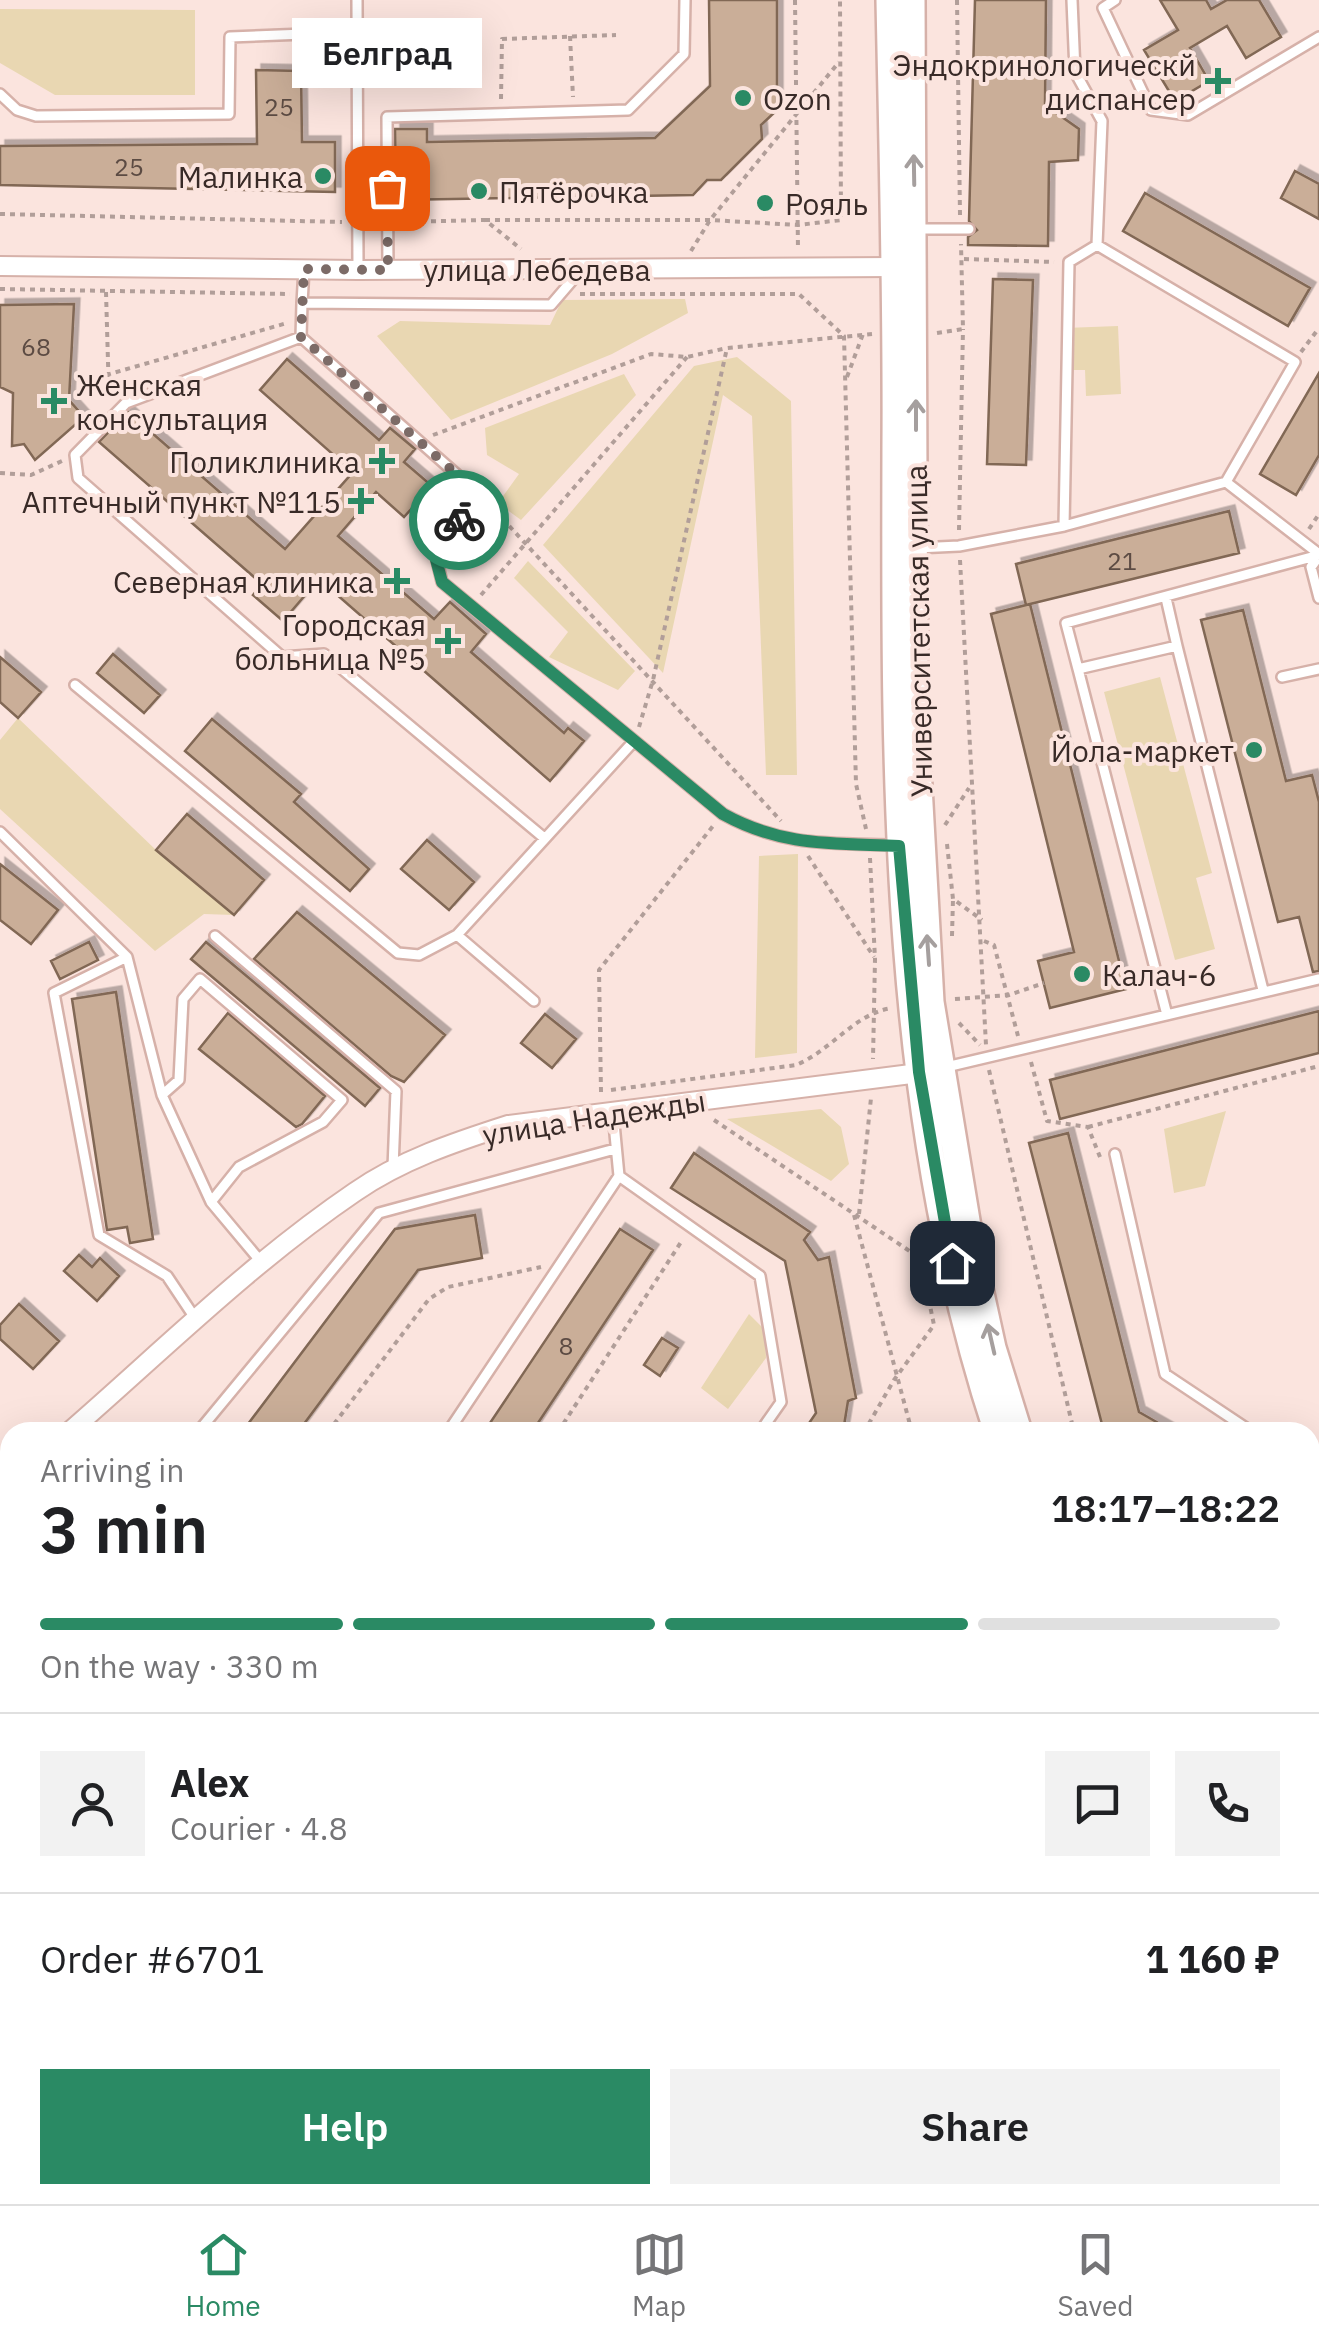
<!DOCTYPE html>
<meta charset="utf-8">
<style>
body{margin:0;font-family:"IBM Plex Sans",sans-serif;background:#f2f2f2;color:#202124;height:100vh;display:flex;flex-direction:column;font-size:38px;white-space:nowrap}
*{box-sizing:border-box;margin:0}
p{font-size:32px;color:#757577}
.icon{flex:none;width:55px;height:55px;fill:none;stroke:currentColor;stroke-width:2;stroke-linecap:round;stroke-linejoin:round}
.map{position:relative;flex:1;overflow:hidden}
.side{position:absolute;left:0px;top:1422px;width:1320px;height:782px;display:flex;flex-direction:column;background:#fff;border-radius:30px 30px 0 0;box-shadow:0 10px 40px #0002}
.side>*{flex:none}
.pin{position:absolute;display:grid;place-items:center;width:85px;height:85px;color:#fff;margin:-42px;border-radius:20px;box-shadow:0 5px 15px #0006}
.courier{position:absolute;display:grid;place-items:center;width:100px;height:100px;margin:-50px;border:8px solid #2a8a64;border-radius:50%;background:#fff;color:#222;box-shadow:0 2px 12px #0007}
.bubble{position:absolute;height:70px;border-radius:0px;background:#fff;box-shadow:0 10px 40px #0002;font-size:32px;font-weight:600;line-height:70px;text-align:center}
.head em{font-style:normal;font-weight:600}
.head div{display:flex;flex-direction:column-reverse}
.head{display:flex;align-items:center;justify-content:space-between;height:170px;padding:0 40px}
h1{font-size:65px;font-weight:600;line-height:75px}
.bar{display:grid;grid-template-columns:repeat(4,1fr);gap:15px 10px;align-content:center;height:120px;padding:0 40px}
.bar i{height:12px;border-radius:8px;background:#e0e0e0}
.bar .on{background:#2a8a64}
.bar p{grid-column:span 4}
.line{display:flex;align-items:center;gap:25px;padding:0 40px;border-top:2px solid #e0e0e0}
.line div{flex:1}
.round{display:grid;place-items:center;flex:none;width:105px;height:105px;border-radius:0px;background:#f2f2f2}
.button{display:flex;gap:20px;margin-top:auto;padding:20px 40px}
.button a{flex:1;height:115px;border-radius:0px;background:#2a8a64;color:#fff;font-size:40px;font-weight:600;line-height:115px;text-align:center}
.button a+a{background:#f2f2f2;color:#202124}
.menu{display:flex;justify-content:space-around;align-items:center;height:140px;border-top:2px solid #e0e0e0;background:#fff;font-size:28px;color:#757577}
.menu a{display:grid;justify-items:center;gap:5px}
.menu .on{color:#2a8a64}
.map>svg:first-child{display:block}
</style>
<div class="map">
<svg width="1319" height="2204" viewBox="0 0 1319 2204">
<defs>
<filter id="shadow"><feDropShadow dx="5.5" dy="-5.5" stdDeviation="0" flood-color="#0004"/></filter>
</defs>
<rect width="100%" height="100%" fill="#fbe4de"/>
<!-- green -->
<path fill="#e9d7b2" d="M0,9L195,10V95H55L0,63Z
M685,299L688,313L612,354L451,420L377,336L400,321L550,325L562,300Z
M1118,326L1121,394L1086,396L1085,370H1067L1065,328Z
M737,357L791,401L797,775H766L752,416L723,395L663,673L543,545L694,366Z
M624,374L636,395L521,520L498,503L519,474L487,455L485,428Z
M528,561L635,671L618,690L549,657L568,632L514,578Z
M1160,677L1212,873L1196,878L1215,949L1175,960L1104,692Z
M18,718L156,850L234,915L204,914L155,951L0,809V740Z
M798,854L797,1053L755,1058L759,856Z
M821,1109L841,1127L849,1164L831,1181L727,1119Z
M1226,1111L1205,1186L1174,1193L1164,1129Z
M749,1314L765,1330L766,1358L728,1409L701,1388Z"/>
<!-- building -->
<path fill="#caae98" stroke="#816754" stroke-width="2.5" filter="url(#shadow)" d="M709,0H777V110L761,125L762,139L721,180H707L693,195L396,200L395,129H427V142L655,138L710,86Z
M975,0H1046L1045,105L1079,129L1078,160L1049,162L1048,246L968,245V237L977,230L969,221Z
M1160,0H1206L1211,9L1227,0H1259L1281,37L1246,58L1227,26L1190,48L1209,81L1175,101L1144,50L1178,30Z
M256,70L301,71L302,142H335V192L0,185V146L257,144Z
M1295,171L1319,184V219L1281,198Z
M1145,193L1310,288L1288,326L1123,231Z
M993,279L1033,280L1026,465L987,464Z
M74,304L69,400L84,417L35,460L24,444L12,446L13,393L0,387V305Z
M287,359L379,440L390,428L415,449L404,462L432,486L404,517L376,492L338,536L434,619L450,602L486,634L471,652L564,733L568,728L584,741L550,781L319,579L283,621L253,595L262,584L99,442L128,412L285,549L353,472L260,390Z
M1319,373V455L1296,495L1260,474Z
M1229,511L1239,553L1026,605L1016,564Z
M1030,604L1126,989L1050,1008L1038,961L1074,952L991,614Z
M1243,610L1286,781L1312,775L1319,802V971L1313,972L1299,917L1278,922L1201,620Z
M113,654L160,695L144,713L97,673Z
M0,657L41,692L18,718L0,702Z
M212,719L301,794L294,802L369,869L350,891L185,751Z
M187,814L264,880L234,915L156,850Z
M427,840L474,882L449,910L401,869Z
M0,864L58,910L31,944L0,920Z
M297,912L445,1035L404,1082L391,1076L254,959Z
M89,942L98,960L60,979L51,961Z
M206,942L380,1088L365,1106L191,959Z
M116,992L153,1239L130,1243L127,1227L107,1230L72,999Z
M1319,1011V1053L1060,1119L1050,1080Z
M228,1013L325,1096L302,1124L296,1127L199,1049Z
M545,1014L576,1039L552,1068L521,1043Z
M1068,1133L1139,1412L1174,1432H1104L1029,1143Z
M694,1153L810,1232L804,1240L818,1260L829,1257L856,1398L848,1401L843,1432H803L816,1413L785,1261L671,1188Z
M475,1215L482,1258L418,1270L298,1432H242L395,1229Z
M620,1229L653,1250L532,1432H484Z
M79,1255L92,1267L100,1258L119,1276L97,1301L64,1271Z
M19,1304L59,1341L33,1369L0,1339V1325Z
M662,1338L678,1348L660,1376L644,1365Z"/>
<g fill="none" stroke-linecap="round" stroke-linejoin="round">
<!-- lane casing -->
<g stroke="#d6b1a9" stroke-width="14">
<path id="lane" d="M357,0L358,270
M1072,0L1075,72L1102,121L1097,245
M1115,0L1103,8L1151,110L1188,115L1319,37
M0,94L17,110L36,116L229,114L230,37L355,32
M918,229H969
M388,270L387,117L628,110L684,54L685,0
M581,270L551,305L302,303L301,337L479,494L435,552L442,582L723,814C783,847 830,843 896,845
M302,303L304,269
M301,337L126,403L75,455L78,478L282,657L324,654L543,837
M1064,526L1226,482
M917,548L959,546L1064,526L1069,262L1097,245L1295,362L1226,482L1319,554
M1319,556L1311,567L1319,598
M1166,598L1177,646
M1078,669L1066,623L1319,555
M1282,677L1319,669
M75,685L398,953L419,955L457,935L634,741
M0,832L127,957L162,1095L211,1202L262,1263
M457,935L534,1001
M215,936L396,1091L393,1168
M127,957L54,993L99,1235L167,1276L195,1318
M1167,1015L1078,669L1177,646L1263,990
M942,1068L1319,979
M162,1095L179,1080L183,999L200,979L342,1100L323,1122L239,1167L211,1202
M1115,1154L1165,1374L1252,1432
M619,1176L760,1276L781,1402L760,1432
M198,1432L379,1213L615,1149
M448,1432L619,1176L613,1113
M1310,1482L1319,1466
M1319,1681L1310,1695L1319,1718
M0,1691L10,1640
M0,1846L10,1852
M0,2187L8,2204
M878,2195L893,2204
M1104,2195L1105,2204
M1131,2195L1142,2204"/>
</g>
<!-- street casing -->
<g stroke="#d6b1a9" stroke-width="22">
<path id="street" d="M0,266L358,270L895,267
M69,1432C162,1351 252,1262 355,1192C401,1160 455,1142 508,1125L919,1073
M0,1491L10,1483
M69,2195L71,2204
M614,2195L615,2204
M716,2195L718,2204
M328,2204L350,2195"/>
</g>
<!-- secondary casing -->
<g stroke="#d6b1a9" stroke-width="30">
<path id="secondary" d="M889,0C892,149 896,297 895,446C894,776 892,1115 997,1432
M912,0L915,714L931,1002L973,1257L993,1348L1019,1432
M1310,1980L1319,1993
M1310,2021L1319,2033"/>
</g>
<!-- path -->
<path stroke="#b19e99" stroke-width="4" stroke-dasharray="5 5" stroke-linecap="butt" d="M795,0L798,250
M957,0L960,215
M570,36L573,97
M501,99L502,39L616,35
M0,214L342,222
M485,220H710L798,225L841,220L840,0
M401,222L485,220L521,249
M691,251L710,220L839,62
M964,259L1054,262
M0,289L290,294
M106,292L109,397
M580,294H799L844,336L856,784L866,829
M937,333L963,329L961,244
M1301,352L1319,328
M106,375L287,323
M847,377L863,334
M433,435L651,354L687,357L727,348
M0,473L31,475L62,461
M489,504L781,821
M1309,529L1319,514
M959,530L963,329
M960,560L986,1045
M481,595L687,357
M639,727L653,680L727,348L872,334
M945,825L969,788
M947,844L953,899L982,920
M808,856L874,957
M870,858L875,959L873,1059
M952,936L953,899
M984,941L994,945L1018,1036
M955,999L1009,995L1044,983
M959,1023L980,1045
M1031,1062L1047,1121L1088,1127L1100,1157
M989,1070L1074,1432
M611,1090L796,1065C831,1051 855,1013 892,1008
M601,1092L599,970L713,826
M714,1120L920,1258L934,1325L894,1380L864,1432
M1088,1127L1319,1066
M859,1214L871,1098
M854,1215L912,1432
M328,1432L429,1299L448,1287L541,1267
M558,1432L683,1239
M1310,1843L1319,1849
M0,1869L10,1876
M1310,1894L1319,1906
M0,2040L10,2047
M1310,2053L1319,2066
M1310,2167L1319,2180
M148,2195L151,2204
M175,2204L190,2195"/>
<!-- lane -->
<use href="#lane" stroke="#fff" stroke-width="9"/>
<!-- street -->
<use href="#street" stroke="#fff" stroke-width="18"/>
<!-- secondary -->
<use href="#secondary" stroke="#fff" stroke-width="25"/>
</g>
<!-- one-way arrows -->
<defs><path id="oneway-shaft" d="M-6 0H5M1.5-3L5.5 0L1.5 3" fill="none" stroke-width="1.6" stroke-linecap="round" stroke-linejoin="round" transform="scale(2.5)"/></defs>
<g stroke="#a59f9e">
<use href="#oneway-shaft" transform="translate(914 170) rotate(-91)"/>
<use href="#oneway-shaft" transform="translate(916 415) rotate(-90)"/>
<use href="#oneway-shaft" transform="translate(928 950) rotate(-94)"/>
<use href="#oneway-shaft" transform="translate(991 1339) rotate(-103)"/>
</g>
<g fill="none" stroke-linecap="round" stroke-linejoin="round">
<!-- done -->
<path stroke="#7c6b67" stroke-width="10" stroke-dasharray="0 18" d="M387,188L388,270L304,269L301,337L479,494L459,520"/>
<!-- route -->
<path stroke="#2a8a64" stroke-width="12" d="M459,520L434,552L442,582L723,814C783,847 832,843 899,846L919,1072L952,1263"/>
</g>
<!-- markers -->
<g fill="#2a8a64" stroke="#fbe4de" stroke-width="4">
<path d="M1213 66h10v10h10v10h-10v10h-10v-10h-10v-10h10z"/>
<circle cx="743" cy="98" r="10"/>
<circle cx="323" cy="176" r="10"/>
<circle cx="479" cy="191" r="10"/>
<circle cx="765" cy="203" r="10"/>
<path d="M49 386h10v10h10v10h-10v10h-10v-10h-10v-10h10z"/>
<path d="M377 446h10v10h10v10h-10v10h-10v-10h-10v-10h10z"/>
<path d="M356 486h10v10h10v10h-10v10h-10v-10h-10v-10h10z"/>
<path d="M392 566h10v10h10v10h-10v10h-10v-10h-10v-10h10z"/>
<path d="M443 626h10v10h10v10h-10v10h-10v-10h-10v-10h10z"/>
<circle cx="1254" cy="750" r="10"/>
<circle cx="1082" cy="974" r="10"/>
</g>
<g text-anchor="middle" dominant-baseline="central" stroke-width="8" stroke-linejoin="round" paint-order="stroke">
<!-- number labels -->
<g font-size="25" fill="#5c4b43">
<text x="279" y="106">25</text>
<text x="129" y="166">25</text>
<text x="36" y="346">68</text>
<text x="1122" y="560">21</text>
<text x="566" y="1345">8</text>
</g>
<!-- poi labels -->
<g font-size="30" fill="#382a27" stroke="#fbe4de" text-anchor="end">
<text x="1196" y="64">Эндокринологическй<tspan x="1196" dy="34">диспансер</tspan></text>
<text x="763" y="98" text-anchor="start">Ozon</text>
<text x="303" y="176">Малинка</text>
<text x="499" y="191" text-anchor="start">Пятёрочка</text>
<text x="785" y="203" text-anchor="start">Рояль</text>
<text x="76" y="384" text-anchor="start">Женская<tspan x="76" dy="34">консультация</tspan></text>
<text x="360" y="461">Поликлиника</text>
<text x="341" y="501">Аптечный пункт №115</text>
<text x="374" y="581">Северная клиника</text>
<text x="426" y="624">Городская<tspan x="426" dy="34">больница №5</tspan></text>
<text x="1234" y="750">Йола-маркет</text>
<text x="1102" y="974" text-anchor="start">Калач-6</text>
</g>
<!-- street labels -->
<g font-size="30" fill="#382a27" stroke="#fbe4de">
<text x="537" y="269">улица Лебедева</text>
<text transform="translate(918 631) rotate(-91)">Университетская улица</text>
<text transform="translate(594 1117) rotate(-9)">улица Надежды</text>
</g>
</g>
</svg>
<div class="pin" style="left:387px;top:188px;background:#ea580c"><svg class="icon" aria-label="bag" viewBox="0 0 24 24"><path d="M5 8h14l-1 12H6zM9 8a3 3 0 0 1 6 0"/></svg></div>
<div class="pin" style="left:952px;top:1263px;background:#1f2937"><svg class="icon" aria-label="home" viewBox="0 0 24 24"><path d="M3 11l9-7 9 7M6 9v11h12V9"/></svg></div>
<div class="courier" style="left:459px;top:520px"><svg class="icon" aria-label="bike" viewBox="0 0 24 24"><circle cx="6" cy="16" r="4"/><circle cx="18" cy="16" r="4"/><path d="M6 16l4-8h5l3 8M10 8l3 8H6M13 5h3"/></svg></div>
<div class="bubble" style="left:292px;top:18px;width:190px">Белград</div>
<section class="side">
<div class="head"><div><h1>3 min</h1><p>Arriving in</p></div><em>18:17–18:22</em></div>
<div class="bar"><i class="on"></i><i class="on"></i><i class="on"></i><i></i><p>On the way · 330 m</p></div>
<div class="line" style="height:180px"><a class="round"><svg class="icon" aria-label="person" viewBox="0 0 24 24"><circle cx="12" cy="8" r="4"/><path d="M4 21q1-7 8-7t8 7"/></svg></a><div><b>Alex</b><p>Courier · 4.8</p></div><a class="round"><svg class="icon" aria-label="chat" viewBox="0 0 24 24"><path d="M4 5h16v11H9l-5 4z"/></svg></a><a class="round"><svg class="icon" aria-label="phone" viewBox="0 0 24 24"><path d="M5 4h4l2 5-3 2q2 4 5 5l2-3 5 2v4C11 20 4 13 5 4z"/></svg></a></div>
<div class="line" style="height:130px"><div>Order #6701</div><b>1 160 ₽</b></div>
<div class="button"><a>Help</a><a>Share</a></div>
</section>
</div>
<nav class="menu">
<a class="on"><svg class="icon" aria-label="home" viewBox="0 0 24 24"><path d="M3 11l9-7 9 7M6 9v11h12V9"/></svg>Home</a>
<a><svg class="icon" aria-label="map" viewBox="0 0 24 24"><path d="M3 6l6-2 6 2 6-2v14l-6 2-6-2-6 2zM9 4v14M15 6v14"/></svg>Map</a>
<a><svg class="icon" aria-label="saved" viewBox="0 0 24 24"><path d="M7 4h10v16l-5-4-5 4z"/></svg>Saved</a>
</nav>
